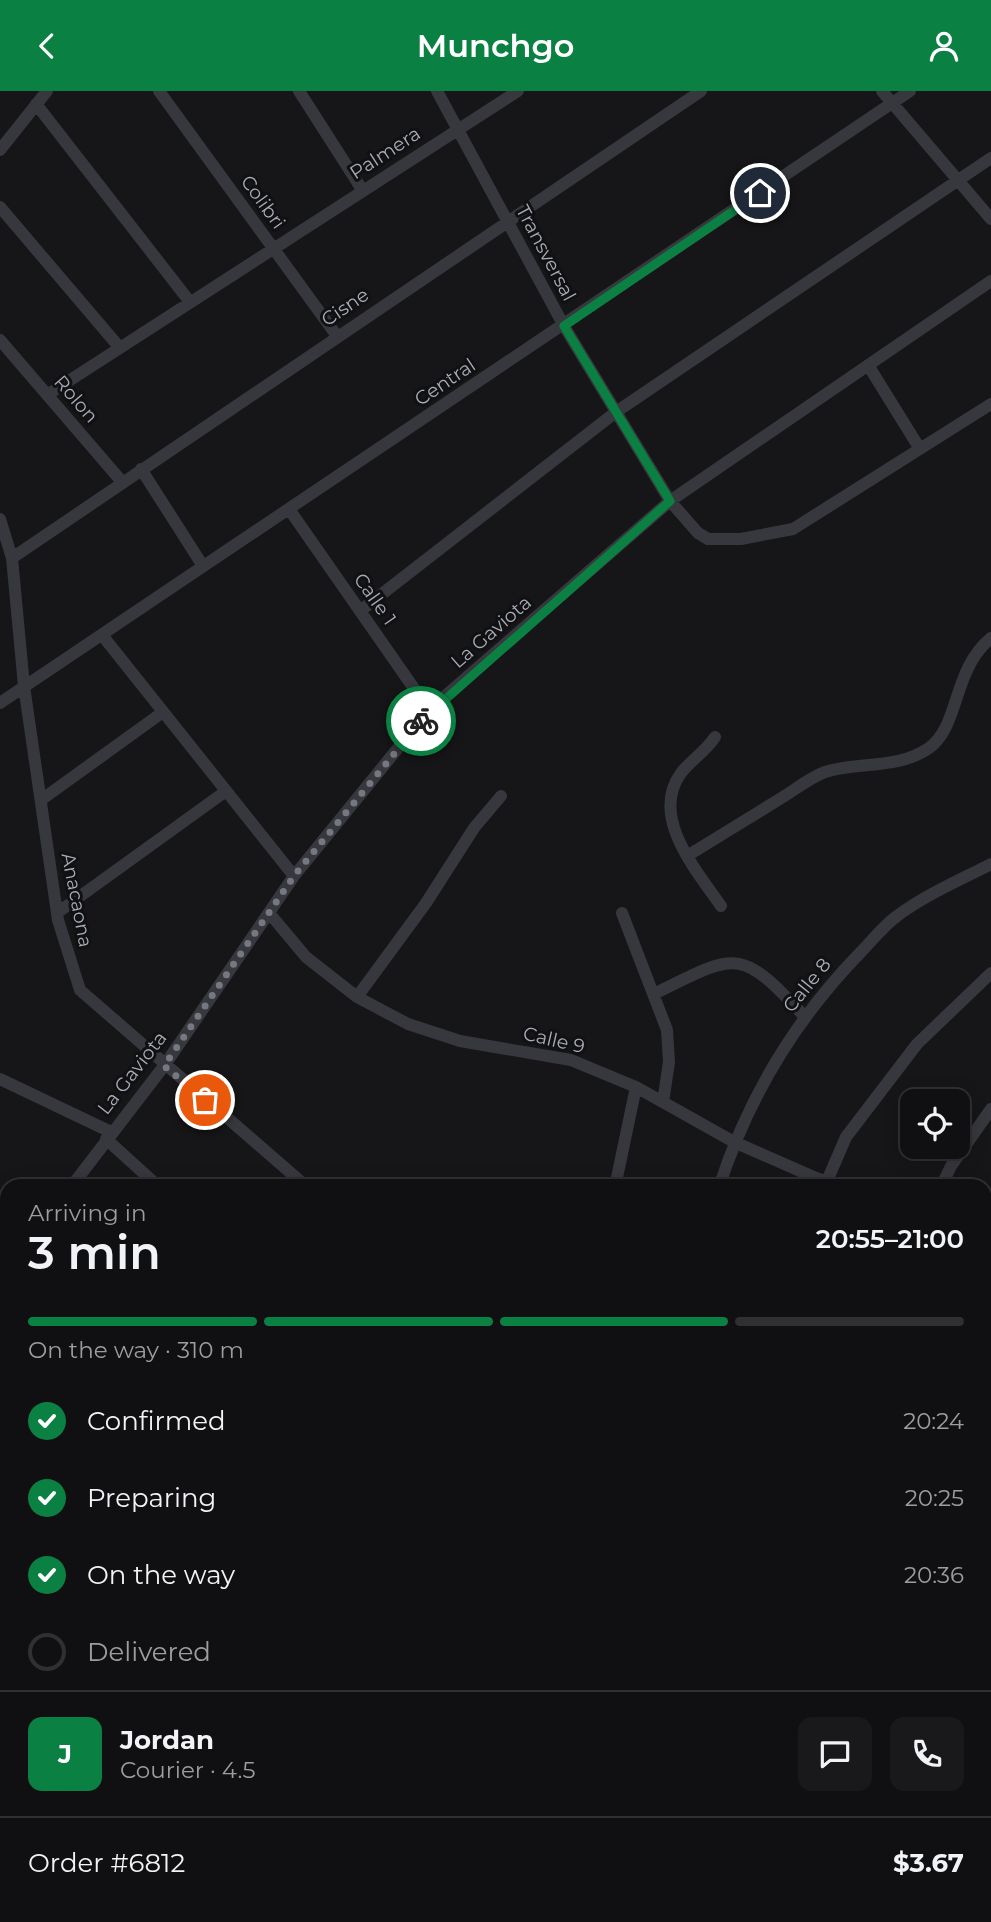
<!DOCTYPE html>
<meta charset="utf-8">
<style>
body{margin:0;font-family:Montserrat,sans-serif;background:#19191b;color:#f1f3f6;height:100vh;display:flex;flex-direction:column;font-size:26px;white-space:nowrap}
*{box-sizing:border-box;margin:0}
p{font-size:23px;color:#9c9d9f}
.icon{flex:none;width:38px;height:38px;fill:none;stroke:currentColor;stroke-width:2;stroke-linecap:round;stroke-linejoin:round}
.map{position:relative;flex:1;overflow:hidden}
.drawer{position:absolute;left:0px;top:1088px;width:992px;height:744px;display:flex;flex-direction:column;background:#101012;border-radius:21px 21px 0 0;box-shadow:0 4px 18px #0003,0 0 0 2px #303032}
.drawer>*{flex:none}
.fabs{position:absolute;left:900px;top:998px;display:grid;gap:14px}
.fabs a{display:grid;place-items:center;width:70px;height:70px;border-radius:14px;background:#101012;box-shadow:0 4px 18px #0003,0 0 0 2px #303032;font-size:35px}
.pin{position:absolute;display:grid;place-items:center;width:60px;height:60px;color:#fff;margin:-30px;border:4px solid #fff;border-radius:50%;box-shadow:0 2px 7px #0007}
.courier{position:absolute;display:grid;place-items:center;width:70px;height:70px;margin:-35px;border:5px solid #0b8043;border-radius:50%;background:#fff;color:#222;box-shadow:0 2px 9px #0007}
.head em{font-style:normal;font-weight:600}
.head div{display:flex;flex-direction:column-reverse}
.head{display:flex;align-items:center;justify-content:space-between;height:119px;padding:0 28px}
h1{font-size:46px;font-weight:600;line-height:52px}
.bar{display:grid;grid-template-columns:repeat(4,1fr);gap:10px 7px;align-content:center;height:84px;padding:0 28px}
.bar i{height:9px;border-radius:5px;background:#303032}
.bar .active{background:#0b8043}
.bar p{grid-column:span 4}
.line{display:flex;align-items:center;gap:18px;padding:0 28px;border-top:2px solid #303032}
.line div{flex:1}
.round{display:grid;place-items:center;flex:none;width:74px;height:74px;border-radius:14px;background:#19191b}
ol{padding:0 28px;list-style:none}
li{display:flex;align-items:center;gap:21px;height:77px}
li p{margin-inline-start:auto}
li .icon{padding:7px;border-radius:50%;background:#0b8043;color:#fff;stroke-width:4}
li:last-child{color:#9c9d9f}
li i{width:38px;height:38px;border:4px solid #303032;border-radius:50%}
header{display:flex;justify-content:space-between;align-items:center;height:91px;padding:0 28px;background:#0b8043;color:#fff;font-size:32px;font-weight:600}
.map>svg:first-child{display:block}
</style>
<header><svg class="icon" aria-label="back" viewBox="0 0 24 24"><path d="M15 5l-7 7 7 7"/></svg>Munchgo<svg class="icon" aria-label="person" viewBox="0 0 24 24"><circle cx="12" cy="8" r="4"/><path d="M4 21q1-7 8-7t8 7"/></svg></header>
<div class="map">
<svg width="991" height="1831" viewBox="0 0 991 1831">
<rect width="100%" height="100%" fill="#161618"/>
<g fill="none" stroke-linecap="round" stroke-linejoin="round">
<!-- lane -->
<path stroke="#37383d" stroke-width="6" d="M0,1747L7,1749
M36,1825L76,1831
M672,1825L678,1831
M369,1831L371,1825"/>
<!-- street -->
<path stroke="#37383d" stroke-width="12" d="M159,0L337,245
M299,0L363,100
M437,0L564,235L670,410L698,442L708,448H741L793,438L991,313
M882,0L991,128
M36,13L190,211
M0,59L47,0
M0,116L120,257
M0,249L123,392
M868,274L920,358
M47,304L518,0
M141,378L203,475
M289,418L429,619
M0,428L12,467L24,595L58,829L80,899L307,1096
M12,467L701,0
M360,520L616,321L991,67
M102,544L294,785
M0,612L910,0
M715,646C706,660 691,669 681,682C649,726 697,780 721,815
M41,709L163,621
M687,765C719,745 751,726 783,706C796,698 811,686 825,681C860,670 897,679 929,657C960,635 952,579 991,547
M57,822L226,700
M622,822L667,939L669,971L663,1011
M270,823L306,866L357,906L408,933L460,950L571,969L636,996L734,1051L816,1087L846,1096
M654,903C738,861 740,856 805,926
M357,906L426,812L474,737L501,705
M0,988L111,1041
M106,1048L159,1096
M827,1090L846,1046L917,953L991,882
M71,1096L164,975L294,785L429,619L670,410L991,190
M615,1096L636,996
M719,1096C748,1007 794,930 859,863C871,851 883,835 897,825C925,804 960,789 991,773
M941,1096L951,1075L991,1018
M0,1109L7,1112
M985,1139L991,1141
M0,1197L7,1187
M985,1272L991,1225
M986,1358L991,1377
M0,1440L7,1432
M0,1488L7,1494
M985,1579L991,1572
M775,1831L780,1825"/>
<!-- secondary -->
<path stroke="#45474d" stroke-width="18" d="M0,1224L7,1232
M985,1477L991,1475
M416,1831L419,1825
M449,1831L454,1825"/>
</g>
<g fill="none" stroke-linecap="round" stroke-linejoin="round">
<!-- done -->
<path stroke="#757880" stroke-width="7" stroke-dasharray="0 12.6" d="M205,1009L164,975L294,785L421,630"/>
<!-- route -->
<path stroke="#0b8043" stroke-width="9" d="M421,630L670,410L564,235L760,102"/>
</g>
<g text-anchor="middle" dominant-baseline="central" stroke-width="6" stroke-linejoin="round" paint-order="stroke">
<!-- street labels -->
<g font-size="19" fill="#a8adb8" stroke="#111113">
<text transform="translate(385 62) rotate(-33)">Palmera</text>
<text transform="translate(263 111) rotate(54)">Colibri</text>
<text transform="translate(546 162) rotate(62)">Transversal</text>
<text transform="translate(345 216) rotate(-34)">Cisne</text>
<text transform="translate(445 291) rotate(-34)">Central</text>
<text transform="translate(76 308) rotate(49)">Rolon</text>
<text transform="translate(375 508) rotate(55)">Calle 1</text>
<text transform="translate(491 541) rotate(-41)">La Gaviota</text>
<text transform="translate(77 809) rotate(79)">Anacaona</text>
<text transform="translate(807 894) rotate(-51)">Calle 8</text>
<text transform="translate(554 949) rotate(13)">Calle 9</text>
<text transform="translate(132 982) rotate(-52)">La Gaviota</text>
</g>
</g>
</svg>
<div class="fabs">
<a><svg class="icon" aria-label="locate" viewBox="0 0 24 24"><circle cx="12" cy="12" r="6"/><path d="M12 2v4M12 18v4M2 12h4M18 12h4"/></svg></a>
</div>
<div class="pin" style="left:205px;top:1009px;background:#ea580c"><svg class="icon" aria-label="bag" viewBox="0 0 24 24"><path d="M5 8h14l-1 12H6zM9 8a3 3 0 0 1 6 0"/></svg></div>
<div class="pin" style="left:760px;top:102px;background:#1f2937"><svg class="icon" aria-label="home" viewBox="0 0 24 24"><path d="M3 11l9-7 9 7M6 9v11h12V9"/></svg></div>
<div class="courier" style="left:421px;top:630px"><svg class="icon" aria-label="bike" viewBox="0 0 24 24"><circle cx="6" cy="16" r="4"/><circle cx="18" cy="16" r="4"/><path d="M6 16l4-8h5l3 8M10 8l3 8H6M13 5h3"/></svg></div>
<section class="drawer">
<div class="head"><div><h1>3 min</h1><p>Arriving in</p></div><em>20:55–21:00</em></div>
<div class="bar"><i class="active"></i><i class="active"></i><i class="active"></i><i></i><p>On the way · 310 m</p></div>
<ol>
<li><svg class="icon" aria-label="check" viewBox="0 0 24 24"><path d="M5 12l5 5 9-10"/></svg>Confirmed<p>20:24</p></li>
<li><svg class="icon" aria-label="check" viewBox="0 0 24 24"><path d="M5 12l5 5 9-10"/></svg>Preparing<p>20:25</p></li>
<li><svg class="icon" aria-label="check" viewBox="0 0 24 24"><path d="M5 12l5 5 9-10"/></svg>On the way<p>20:36</p></li>
<li><i></i>Delivered</li>
</ol>
<div class="line" style="height:126px"><b class="round" style="background:#0b8043;color:#fff">J</b><div><b>Jordan</b><p>Courier · 4.5</p></div><a class="round"><svg class="icon" aria-label="chat" viewBox="0 0 24 24"><path d="M4 5h16v11H9l-5 4z"/></svg></a><a class="round"><svg class="icon" aria-label="phone" viewBox="0 0 24 24"><path d="M5 4h4l2 5-3 2q2 4 5 5l2-3 5 2v4C11 20 4 13 5 4z"/></svg></a></div>
<div class="line" style="height:91px"><div>Order #6812</div><b>$3.67</b></div>
</section>
</div>
